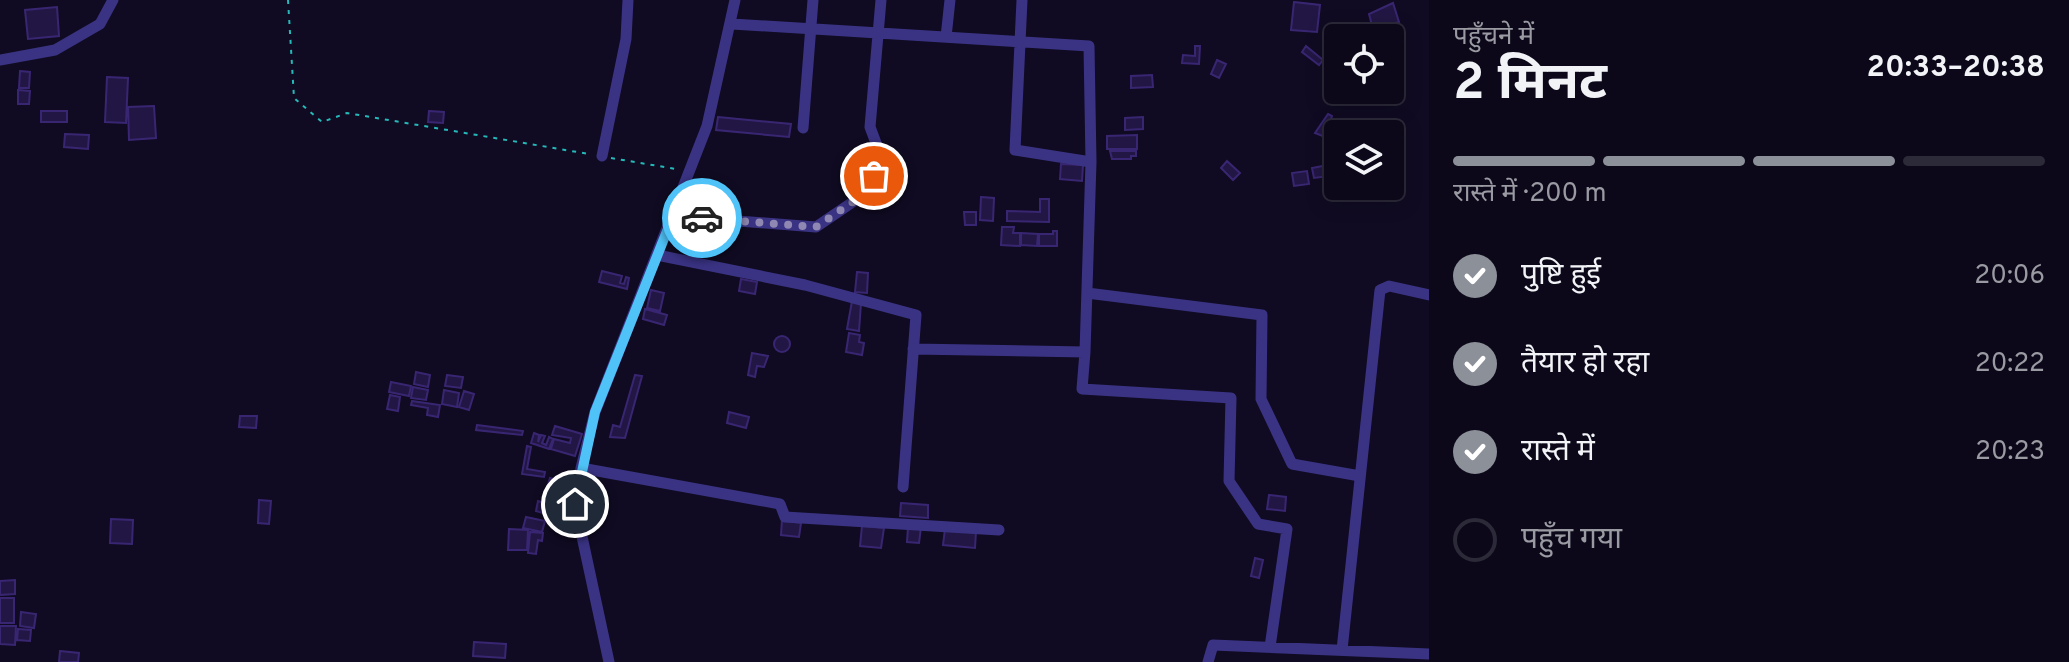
<!DOCTYPE html>
<html lang="hi">
<meta charset="utf-8">
<style>
body{margin:0;font-family:Overpass,"Noto Sans Devanagari",sans-serif;background:#151123;color:#f1f3f6;height:100vh;display:flex;flex-direction:column;font-size:30px;white-space:nowrap}
*{box-sizing:border-box;margin:0}
p{font-size:26px;color:#9a9aa2}
.icon{flex:none;width:44px;height:44px;fill:none;stroke:currentColor;stroke-width:2;stroke-linecap:round;stroke-linejoin:round}
.map{position:relative;flex:1;overflow:hidden}
.sheet{display:flex;flex-direction:column;background:#0c081a;width:640px}
.sheet>*{flex:none}
.buttons{position:absolute;left:1324px;top:24px;display:grid;gap:16px}
.buttons a{display:grid;place-items:center;width:80px;height:80px;border-radius:8px;background:#0c081a;box-shadow:0 4px 20px #0003,0 0 0 2px #2c2939;font-size:40px}
.pin{position:absolute;display:grid;place-items:center;width:68px;height:68px;color:#fff;margin:-34px;border:4px solid #fff;border-radius:50%;box-shadow:0 2px 8px #0007}
.courier{position:absolute;display:grid;place-items:center;width:80px;height:80px;margin:-40px;border:6px solid #4fc3f7;border-radius:50%;background:#fff;color:#222;box-shadow:0 2px 10px #0007}
.summary em{font-style:normal;font-weight:700}
.summary div{display:flex;flex-direction:column-reverse}
.summary{display:flex;align-items:center;justify-content:space-between;height:136px;padding:0 24px}
h1{font-size:52px;font-weight:700;line-height:60px}
.bar{display:grid;grid-template-columns:repeat(4,1fr);gap:12px 8px;align-content:center;height:96px;padding:0 24px}
.bar i{height:10px;border-radius:6px;background:#2c2939}
.bar .current{background:#8c9099}
.bar p{grid-column:span 4}
ol{padding:0 24px;list-style:none}
li{display:flex;align-items:center;gap:24px;height:88px}
li p{margin-inline-start:auto}
li .icon{padding:8px;border-radius:50%;background:#8c9099;color:#fff;stroke-width:4}
li:last-child{color:#9a9aa2}
li i{width:44px;height:44px;border:4px solid #2c2939;border-radius:50%}
main{display:flex;flex:1;min-height:0}
.map>svg:first-child{display:block}
</style>
<main>
<div class="map">
<svg width="1429" height="662" viewBox="0 0 1429 662">
<rect width="100%" height="100%" fill="#100b22"/>
<!-- building -->
<path fill="#221644" stroke="#392672" stroke-width="2" d="M1294,2L1320,5L1317,32L1291,30Z
M1393,3L1399,22L1373,29L1369,14Z
M57,7L59,36L28,39L25,10Z
M1195,46H1200L1199,64L1182,63L1183,55L1195,56Z
M1306,46L1323,60L1319,65L1302,52Z
M1217,60L1226,64L1219,78L1211,74Z
M20,71L30,72L29,88H19Z
M1152,75L1153,87L1131,88V76Z
M107,77L128,78L126,123L105,122Z
M18,90L30,91L29,104H18Z
M154,106L156,138L129,140L128,107Z
M41,111H67V122H41Z
M429,111L444,112L443,123L428,122Z
M1328,114L1332,116L1325,137L1315,133Z
M718,117L791,124L789,137L716,130Z
M1143,117V129L1125,130V118Z
M65,134L89,135L88,149L64,147Z
M1137,135V149H1107V136Z
M1110,151H1136V156H1131V159H1112Z
M1227,161L1240,173L1233,180L1221,168Z
M1061,164L1083,165L1082,181L1060,179Z
M1328,165L1330,176L1314,178L1312,168Z
M1307,171L1309,184L1294,186L1292,173Z
M981,197L994,198L993,221L980,220Z
M1040,199H1049V222L1007,221V211L1040,212Z
M964,212H976V225H965Z
M1002,227H1014L1013,233H1020V246L1001,245Z
M1053,231H1057V246H1039V234H1053Z
M1021,233L1038,234L1037,246L1021,245Z
M602,271L622,276L620,283L624,284L626,277L629,278L627,289L599,282Z
M857,272L868,273L867,293L855,292Z
M741,279L757,282L755,294L739,291Z
M651,290L664,293L660,311L647,308Z
M852,301L861,303L859,331L847,329Z
M645,309L667,315L664,325L643,319Z
M849,333L860,335L859,342L864,343L862,355L846,352Z
M774 344a8 8 0 1 1 16 0a8 8 0 1 1-16 0Z
M752,353L768,356L764,367L757,366L755,377L748,375Z
M416,372L430,375L428,387L414,384Z
M447,375L463,377L461,388L445,386Z
M635,375L642,376L625,438L610,437L613,425L620,427Z
M391,382L411,386L409,396L389,392Z
M413,387L428,390L426,400L411,398Z
M444,390L459,393L457,407L442,404Z
M464,391L474,394L469,410L459,407Z
M390,395L400,397L398,411L387,409Z
M412,401L440,405L438,417L427,415L428,408L411,405Z
M729,412L749,417L746,428L727,423Z
M240,416H257L256,428L239,427Z
M477,425L523,431L522,435L476,430Z
M555,426L582,434L575,456L551,449L554,439L570,443L571,438L552,435Z
M534,433L539,435L538,442L541,435L545,436L542,443L546,445L549,437L553,439L549,449L531,443Z
M527,446L531,447L527,469L545,472L544,477L522,474Z
M550,478L577,485L567,520L536,511L538,501L548,504L551,492L546,491Z
M1269,495L1286,497L1285,511L1267,509Z
M259,500L271,501L269,524L258,523Z
M901,503L928,505V518L900,516Z
M526,517L545,521L542,532L523,528Z
M111,519L133,520L132,544L110,543Z
M782,520L801,523L799,537L781,535Z
M862,526L884,528L881,548L860,546Z
M908,527H921L919,543L907,542Z
M509,529L528,530L527,550H508Z
M945,529L976,531L975,548L943,545Z
M530,532L543,533L542,541L538,540L536,554L528,553Z
M1255,558L1263,560L1259,578L1251,576Z
M15,580V594L0,595V581Z
M0,598H14V623H0Z
M21,612L36,614L34,628L20,626Z
M0,626H16L15,645L0,644Z
M18,629L31,630L30,641L17,640Z
M474,642L506,644L505,658L473,656Z
M60,651L79,653L78,662H59Z"/>
<g fill="none" stroke-linecap="round" stroke-linejoin="round">
<!-- path -->
<path stroke="#25bab9" stroke-width="2" stroke-dasharray="4 6" stroke-linecap="butt" d="M288,0L294,98L322,122L347,113L589,154
M611,158L676,169"/>
<!-- minor -->
<path stroke="#3a3384" stroke-width="11" d="M732,24L1089,46L1091,162L1015,150L1022,0
M946,37L950,0
M0,60L55,50L100,24L113,0
M803,128L813,0
M602,156L626,39L628,0
M673,216L816,227L866,193L882,159L870,127L881,0
M657,255L805,285L916,315L903,487
M1087,293L1262,315L1261,399L1292,464L1360,476
M913,349L1085,352L1091,162
M1085,352L1082,389L1231,398L1229,481L1258,524L1287,529L1270,647
M581,468L780,504L785,517L999,530
M1342,650L1380,290L1389,286L1429,295
M609,662L575,504L581,468L595,412L707,126L735,0
M1208,662L1213,645L1429,654"/>
</g>
<g fill="none" stroke-linecap="round" stroke-linejoin="round">
<!-- done -->
<path stroke="#8f88b2" stroke-width="8" stroke-dasharray="0 14.4" d="M702,218L816,227L866,193L874,176"/>
<!-- route -->
<path stroke="#4fc3f7" stroke-width="10" d="M575,504L595,412L673,216L702,218"/>
</g>
</svg>
<div class="buttons">
<a><svg class="icon" aria-label="locate" viewBox="0 0 24 24"><circle cx="12" cy="12" r="6"/><path d="M12 2v4M12 18v4M2 12h4M18 12h4"/></svg></a>
<a><svg class="icon" aria-label="layers" viewBox="0 0 24 24"><path d="M12 4l9 5-9 5-9-5zM3 14l9 5 9-5"/></svg></a>
</div>
<div class="pin" style="left:874px;top:176px;background:#ea580c"><svg class="icon" aria-label="bag" viewBox="0 0 24 24"><path d="M5 8h14l-1 12H6zM9 8a3 3 0 0 1 6 0"/></svg></div>
<div class="pin" style="left:575px;top:504px;background:#1f2937"><svg class="icon" aria-label="home" viewBox="0 0 24 24"><path d="M3 11l9-7 9 7M6 9v11h12V9"/></svg></div>
<div class="courier" style="left:702px;top:218px"><svg class="icon" aria-label="car" viewBox="0 0 24 24"><path d="M5 17H2v-5l4-1 3-4h7l3 4 3 1v5h-3M9 17h6M6 11h13"/><circle cx="7" cy="17" r="2"/><circle cx="17" cy="17" r="2"/></svg></div>
</div>
<section class="sheet">
<div class="summary"><div><h1>2 मिनट</h1><p>पहुँचने में</p></div><em>20:33–20:38</em></div>
<div class="bar"><i class="current"></i><i class="current"></i><i class="current"></i><i></i><p>रास्ते में · 200 m</p></div>
<ol>
<li><svg class="icon" aria-label="check" viewBox="0 0 24 24"><path d="M5 12l5 5 9-10"/></svg>पुष्टि हुई<p>20:06</p></li>
<li><svg class="icon" aria-label="check" viewBox="0 0 24 24"><path d="M5 12l5 5 9-10"/></svg>तैयार हो रहा<p>20:22</p></li>
<li><svg class="icon" aria-label="check" viewBox="0 0 24 24"><path d="M5 12l5 5 9-10"/></svg>रास्ते में<p>20:23</p></li>
<li><i></i>पहुँच गया</li>
</ol>
</section>
</main>
